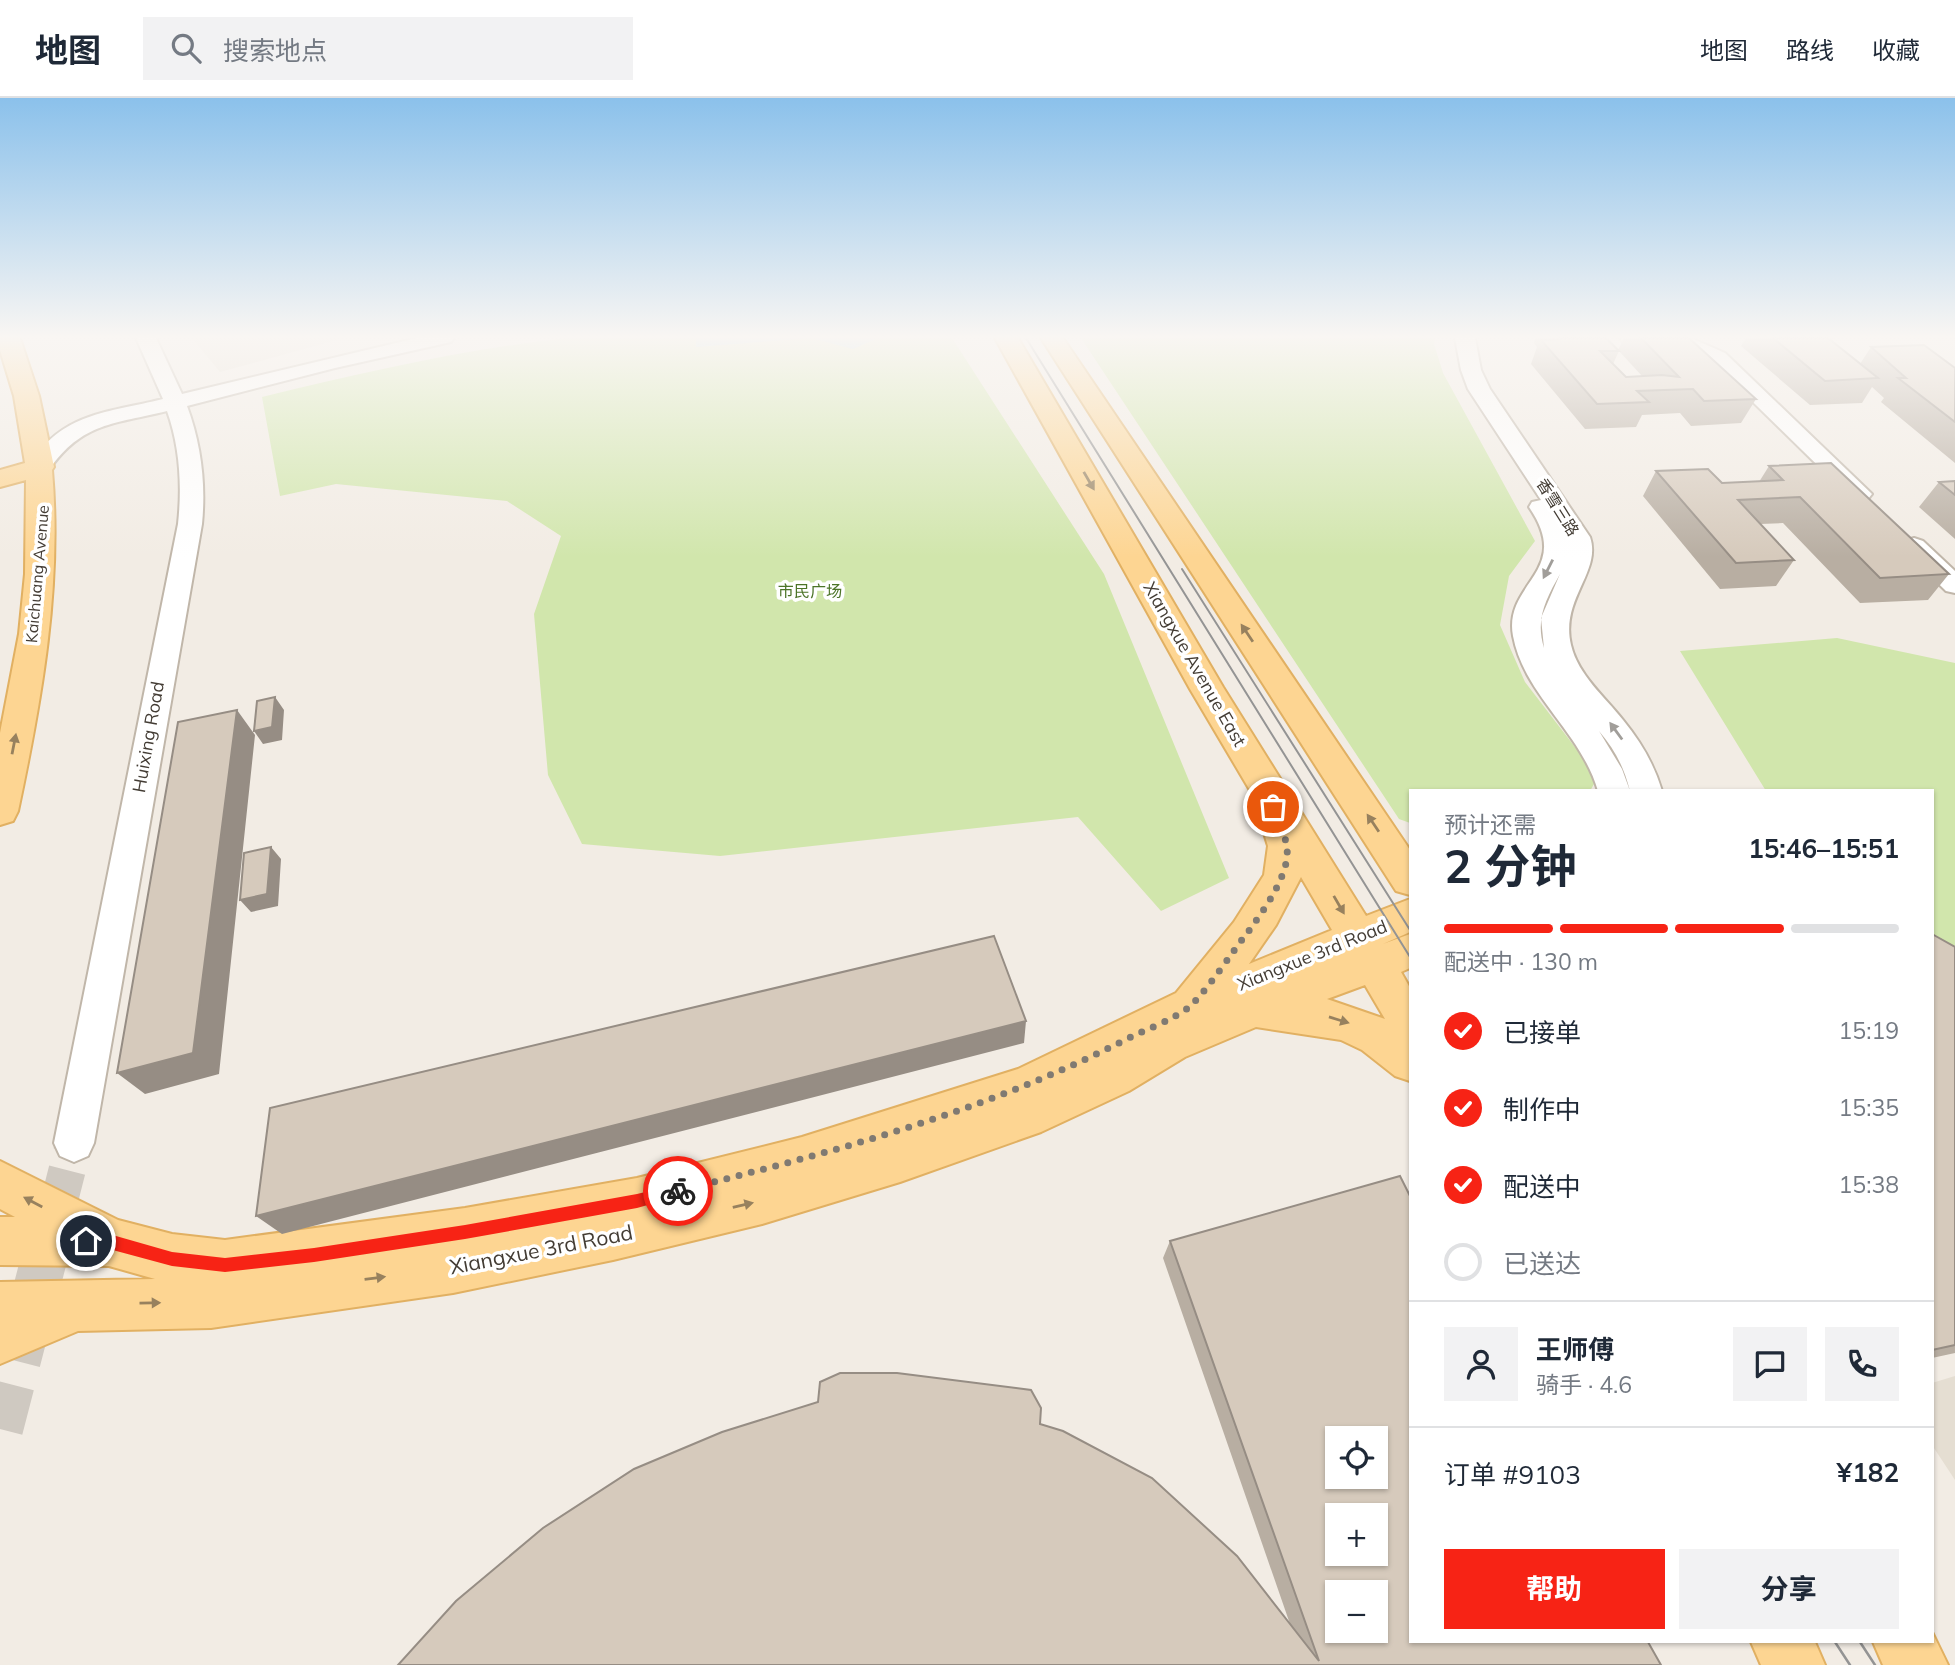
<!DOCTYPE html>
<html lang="zh">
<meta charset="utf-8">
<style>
body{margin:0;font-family:Mulish,"Noto Sans SC",sans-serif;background:#f2f2f3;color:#1f2937;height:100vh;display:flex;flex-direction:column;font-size:26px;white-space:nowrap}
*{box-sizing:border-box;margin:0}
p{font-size:23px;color:#747a83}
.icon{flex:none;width:38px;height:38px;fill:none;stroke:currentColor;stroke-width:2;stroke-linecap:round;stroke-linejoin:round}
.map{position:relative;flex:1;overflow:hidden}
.panel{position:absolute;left:1409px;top:691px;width:525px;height:854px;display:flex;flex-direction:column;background:#fff;border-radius:0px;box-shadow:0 2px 5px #0004}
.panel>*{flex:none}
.controls{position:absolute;left:1325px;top:1328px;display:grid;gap:14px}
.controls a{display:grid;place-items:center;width:63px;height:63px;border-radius:0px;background:#fff;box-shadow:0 2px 5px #0004;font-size:35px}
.pin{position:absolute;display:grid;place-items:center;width:60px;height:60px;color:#fff;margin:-30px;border:4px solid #fff;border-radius:50%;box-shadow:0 2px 7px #0007}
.courier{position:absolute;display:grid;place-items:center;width:70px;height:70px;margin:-35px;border:5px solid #f72315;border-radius:50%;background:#fff;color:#222;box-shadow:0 2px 9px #0007}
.overview em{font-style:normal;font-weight:700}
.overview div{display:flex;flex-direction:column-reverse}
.overview{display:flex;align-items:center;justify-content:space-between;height:119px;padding:0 35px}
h1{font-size:46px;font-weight:700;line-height:52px}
.bar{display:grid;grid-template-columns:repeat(4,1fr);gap:10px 7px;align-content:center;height:84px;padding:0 35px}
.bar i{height:9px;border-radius:5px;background:#e0e1e3}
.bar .selected{background:#f72315}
.bar p{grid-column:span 4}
.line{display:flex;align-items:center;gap:18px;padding:0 35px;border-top:2px solid #e0e1e3}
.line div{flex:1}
.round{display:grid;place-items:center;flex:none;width:74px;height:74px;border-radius:0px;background:#f2f2f3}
ol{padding:0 35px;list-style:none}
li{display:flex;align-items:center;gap:21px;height:77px}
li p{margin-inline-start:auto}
li .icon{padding:7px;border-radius:50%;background:#f72315;color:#fff;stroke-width:4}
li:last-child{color:#747a83}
li i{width:38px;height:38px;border:4px solid #e0e1e3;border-radius:50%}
.primary-button{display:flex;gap:14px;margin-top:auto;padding:14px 35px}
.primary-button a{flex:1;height:80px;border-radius:0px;background:#f72315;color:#fff;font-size:28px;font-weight:700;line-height:80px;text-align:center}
.primary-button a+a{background:#f2f2f3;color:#1f2937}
header{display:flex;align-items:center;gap:42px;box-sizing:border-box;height:98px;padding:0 35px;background:#fff;border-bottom:2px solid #e0e1e3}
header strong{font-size:33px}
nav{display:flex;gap:38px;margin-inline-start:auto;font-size:24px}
.search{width:490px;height:63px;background:#f2f2f3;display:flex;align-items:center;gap:18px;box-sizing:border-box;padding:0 24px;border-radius:0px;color:#747a83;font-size:26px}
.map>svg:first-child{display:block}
</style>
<header>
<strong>地图</strong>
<div class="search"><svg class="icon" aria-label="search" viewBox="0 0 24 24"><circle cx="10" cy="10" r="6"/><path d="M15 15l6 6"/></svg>搜索地点</div>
<nav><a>地图</a><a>路线</a><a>收藏</a></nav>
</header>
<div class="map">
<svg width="1955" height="1567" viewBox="0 0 1955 1567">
<rect width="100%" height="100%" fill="#f2ece4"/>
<!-- residential -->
<path fill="#e5ded2" d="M192,240H344L220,274Z
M1955,1278V1382L1932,1347V1285Z"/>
<!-- green -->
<path fill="#d1e6ac" d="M567,240H952L1104,476L1229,780L1161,813L1078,719L720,758L582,746L548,677L534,516L561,438L507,403L336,386L280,398L262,299C362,275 464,251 567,240Z
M1081,240H1435L1434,246L1443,275L1535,443L1509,478L1500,527L1525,584L1598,679L1590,693H1410V725L1399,721Z
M1837,540L1955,565V857L1932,846V693H1766L1680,553Z"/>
<!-- water -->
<path fill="#a0d5ef" d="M696,240H873L876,241L853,251L811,240L696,249Z"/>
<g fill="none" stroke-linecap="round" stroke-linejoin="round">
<!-- minor-tunnel-far1 -->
<path stroke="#cfc9c1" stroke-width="37" stroke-dasharray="37 18" stroke-linecap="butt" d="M58,1108L74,1045"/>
<!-- minor-tunnel -->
<path stroke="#cfc9c1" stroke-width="46" stroke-dasharray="46 24" stroke-linecap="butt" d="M0,1331L58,1107"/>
<!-- minor casing -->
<g stroke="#c0b6a9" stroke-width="4">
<path id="minor" d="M136,240H156L182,296L417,240H454L451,244L335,270L187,308C201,346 206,385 202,426L94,1045L88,1058L74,1064L60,1058L54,1045L178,426C182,388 180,349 167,313C115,326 82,324 49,372H33L29,367C63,314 107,315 163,301Z
M1455,240H1475L1481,272L1490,291L1590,439C1602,474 1560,501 1571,547C1578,577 1605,599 1623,622C1641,644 1654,666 1662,693H1630C1624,669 1615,652 1599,633L1622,671L1630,693H1598C1581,634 1524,597 1513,538C1503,484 1574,474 1529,409L1532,404L1541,402L1468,291L1461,272ZM1560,476L1541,520L1544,550C1535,521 1546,501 1560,476Z
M1620,240H1691L1725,255L1872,396L1868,401H1852L1711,263L1680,250L1630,246L1623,244Z
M1914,440L1923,443L1955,473V495L1946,493L1905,453L1901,448L1905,443Z"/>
</g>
<!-- major casing -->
<g stroke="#e1b062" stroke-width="4">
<path id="major" d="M0,240H20L39,298L54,369L52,372C62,488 42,600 18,713L13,723L0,727V635L19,536L25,476L26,382L0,389V372L25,365L14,298L0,252Z
M995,240H1018L1223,589L1366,818L1410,801V834L1383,846L1410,836V870L1401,874L1410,890V983L1395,978L1362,952L1341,942L1256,929L1185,959L1129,993L1041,1034L900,1084L762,1126L613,1162L453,1195L211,1230L78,1233L0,1266V1184L155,1181L109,1168L0,1167V1119H15L0,1111V1063L118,1122L172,1136L225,1142L465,1110L637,1080L802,1039L1018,971L1176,895L1234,824L1264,777L1268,748L1258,716L1261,711L1190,591ZM1301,779L1332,832L1249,866L1276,827ZM1365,887L1385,921L1327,901Z
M1041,240H1063L1410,752V797L1396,793Z
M1932,1534L1948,1567H1883L1873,1544H1932Z
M1751,1544H1815L1825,1567H1761Z"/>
</g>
<!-- minor -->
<use href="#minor" fill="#fff" fill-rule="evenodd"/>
<!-- major -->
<use href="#major" fill="#fdd592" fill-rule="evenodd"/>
<!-- tram-far1 -->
<path stroke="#949494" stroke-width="2" d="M1026,240L1410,859
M1182,471L1410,832"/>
<!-- tram -->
<path stroke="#949494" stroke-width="2.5" d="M1835,1544L1850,1567
M1860,1544L1875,1567"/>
</g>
<!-- wall -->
<path fill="#b8aea2" d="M1536,240H1606L1619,253L1613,266L1626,279L1642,278L1618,252L1624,240H1689L1756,301L1741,325L1691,328L1680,315L1642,317L1636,329L1585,331L1531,266L1537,249L1534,245Z
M1746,240H1833L1832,243L1860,266L1871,249L1955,270V365L1881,304L1884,300L1872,289L1862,305L1810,307L1741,248Z
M1769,368L1949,476L1928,502L1860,505L1783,425L1760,426L1794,462L1776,488L1720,491L1643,398L1656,373L1722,385L1759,384Z
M1955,383V441L1919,409L1939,384Z
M1932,836L1955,849V1255L1932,1260Z
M1170,1143L1661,1567H398L1040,1326L1290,1526L1163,1160Z"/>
<!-- shaded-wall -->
<path fill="#968d84" d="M275,599L284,612L282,642L263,646L254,633Z
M237,612L255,637L219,976L145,996L117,975Z
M271,749L281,761L278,808L251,814L240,802Z
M1026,923L1024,945L282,1136L256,1118Z"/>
<!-- building -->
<path fill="#d6cabc" stroke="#968d84" stroke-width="2" fill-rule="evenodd" d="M1559,240H1606L1619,253H1600L1626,279L1662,277L1679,279L1641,240H1689L1756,301L1704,303L1693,291L1637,293L1649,304L1597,306L1541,242L1560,241Z
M1773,240H1828L1878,280L1825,283Z
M1924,247L1955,270V324L1898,280H1906L1871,249Z
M1831,365L1949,476L1880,480L1800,399L1738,402L1794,462L1736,465L1656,373L1708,371L1722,385L1783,382L1769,368Z
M1955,383V397L1939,384Z
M275,599L272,629L254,633L257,603Z
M237,612L193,955L117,975L178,624Z
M271,749L267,796L240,802L244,755Z
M1932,836L1955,849V1247L1932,1252Z
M994,838L1026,923L256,1118L270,1010Z
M1400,1078L1410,1098V1544H1648L1661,1567H398L456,1503L543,1430L634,1371L722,1334L818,1304L820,1284L840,1275H897L1031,1292L1041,1310L1040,1326L1063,1333L1152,1380L1237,1458L1319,1563L1170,1143ZM1337,1340H1376V1379H1337ZM1337,1418H1376V1456H1337ZM1337,1494H1376V1533H1337Z"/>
<!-- one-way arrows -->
<defs><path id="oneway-solid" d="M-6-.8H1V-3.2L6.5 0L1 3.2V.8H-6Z" transform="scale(1.75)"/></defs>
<g fill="#97815e">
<use href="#oneway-solid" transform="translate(1089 383) rotate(60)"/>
<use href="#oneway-solid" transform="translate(1247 535) rotate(-124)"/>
<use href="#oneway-solid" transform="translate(14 646) rotate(-79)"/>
<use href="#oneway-solid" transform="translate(1373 725) rotate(-124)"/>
<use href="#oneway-solid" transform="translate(1339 807) rotate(60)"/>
<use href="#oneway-solid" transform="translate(1339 922) rotate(17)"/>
<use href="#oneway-solid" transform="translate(33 1104) rotate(-152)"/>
<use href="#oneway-solid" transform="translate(743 1107) rotate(-13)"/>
<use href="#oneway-solid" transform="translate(375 1180) rotate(-7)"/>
<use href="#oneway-solid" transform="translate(150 1205) rotate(-1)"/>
</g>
<g fill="#a19e9a">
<use href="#oneway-solid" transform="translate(1548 471) rotate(117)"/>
<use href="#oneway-solid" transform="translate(1616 633) rotate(-126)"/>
</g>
<!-- sky -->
<linearGradient id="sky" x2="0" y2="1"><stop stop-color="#8bc1eb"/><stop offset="0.52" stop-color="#f9f6f3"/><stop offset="1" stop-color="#f9f6f3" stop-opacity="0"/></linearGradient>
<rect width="1955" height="459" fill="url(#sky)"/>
<!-- route -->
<path fill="#f72315" d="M678,1086L683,1088V1097L637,1110L465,1141L314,1164L225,1174L172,1168L109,1151L81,1148L79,1143L81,1138L109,1136L172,1154L225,1160L314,1150L465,1127L637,1096Z"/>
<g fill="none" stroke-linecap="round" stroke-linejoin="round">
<!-- done -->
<path stroke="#807a72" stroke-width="7" stroke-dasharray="0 12.6" d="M678,1093C830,1055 983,1014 1123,943C1142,933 1173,922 1189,909C1207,893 1232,854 1248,834C1263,813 1283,786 1287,760C1289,743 1279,724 1273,709"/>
</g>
<g text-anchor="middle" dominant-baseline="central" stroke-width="7" stroke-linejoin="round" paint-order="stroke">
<!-- far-street labels -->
<g font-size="16" fill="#433c34" stroke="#fff">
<text transform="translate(1558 409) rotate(58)">香雪三路</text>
<text transform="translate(37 476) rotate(-85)">Kaichuang Avenue</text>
</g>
<!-- far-park labels -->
<g font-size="16" fill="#4c7428" stroke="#fff">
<text x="810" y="493">市民广场</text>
</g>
<!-- street labels -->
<g font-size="18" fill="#433c34" stroke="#fff">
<text transform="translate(1195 566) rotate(60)">Xiangxue Avenue East</text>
<text transform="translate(148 639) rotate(-80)">Huixing Road</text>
<text transform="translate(1312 857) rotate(-22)">Xiangxue 3rd Road</text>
</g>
<!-- near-street labels -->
<g font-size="21" fill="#433c34" stroke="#fff">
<text transform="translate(541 1151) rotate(-11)">Xiangxue 3rd Road</text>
</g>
</g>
</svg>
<div class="controls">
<a><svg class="icon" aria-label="locate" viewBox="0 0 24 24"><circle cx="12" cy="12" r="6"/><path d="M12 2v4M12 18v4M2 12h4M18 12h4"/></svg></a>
<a>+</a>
<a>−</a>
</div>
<div class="pin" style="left:1273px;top:709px;background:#ea580c"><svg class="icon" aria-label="bag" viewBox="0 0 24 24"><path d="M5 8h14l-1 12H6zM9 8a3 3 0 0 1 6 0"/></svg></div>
<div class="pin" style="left:86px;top:1143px;background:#1f2937"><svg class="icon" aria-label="home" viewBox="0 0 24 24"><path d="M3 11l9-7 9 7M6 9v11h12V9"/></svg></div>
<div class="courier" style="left:678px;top:1093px"><svg class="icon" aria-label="bike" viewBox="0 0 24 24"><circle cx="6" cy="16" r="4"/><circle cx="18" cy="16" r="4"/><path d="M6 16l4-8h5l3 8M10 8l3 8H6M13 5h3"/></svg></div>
<section class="panel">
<div class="overview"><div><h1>2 分钟</h1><p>预计还需</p></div><em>15:46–15:51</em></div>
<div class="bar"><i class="selected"></i><i class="selected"></i><i class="selected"></i><i></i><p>配送中 · 130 m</p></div>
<ol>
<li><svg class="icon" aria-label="check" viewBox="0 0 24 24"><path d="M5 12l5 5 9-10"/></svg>已接单<p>15:19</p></li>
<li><svg class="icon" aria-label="check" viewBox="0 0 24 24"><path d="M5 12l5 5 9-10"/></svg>制作中<p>15:35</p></li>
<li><svg class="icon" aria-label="check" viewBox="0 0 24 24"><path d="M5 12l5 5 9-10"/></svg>配送中<p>15:38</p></li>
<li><i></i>已送达</li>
</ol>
<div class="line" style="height:126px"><a class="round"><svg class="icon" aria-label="person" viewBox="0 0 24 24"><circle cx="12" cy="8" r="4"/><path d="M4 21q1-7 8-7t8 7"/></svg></a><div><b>王师傅</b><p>骑手 · 4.6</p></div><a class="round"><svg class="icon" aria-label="chat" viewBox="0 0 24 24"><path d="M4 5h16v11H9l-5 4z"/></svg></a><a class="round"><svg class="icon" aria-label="phone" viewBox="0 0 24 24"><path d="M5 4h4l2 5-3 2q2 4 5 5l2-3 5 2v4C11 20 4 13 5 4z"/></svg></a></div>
<div class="line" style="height:91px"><div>订单 #9103</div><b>¥182</b></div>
<div class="primary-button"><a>帮助</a><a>分享</a></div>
</section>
</div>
